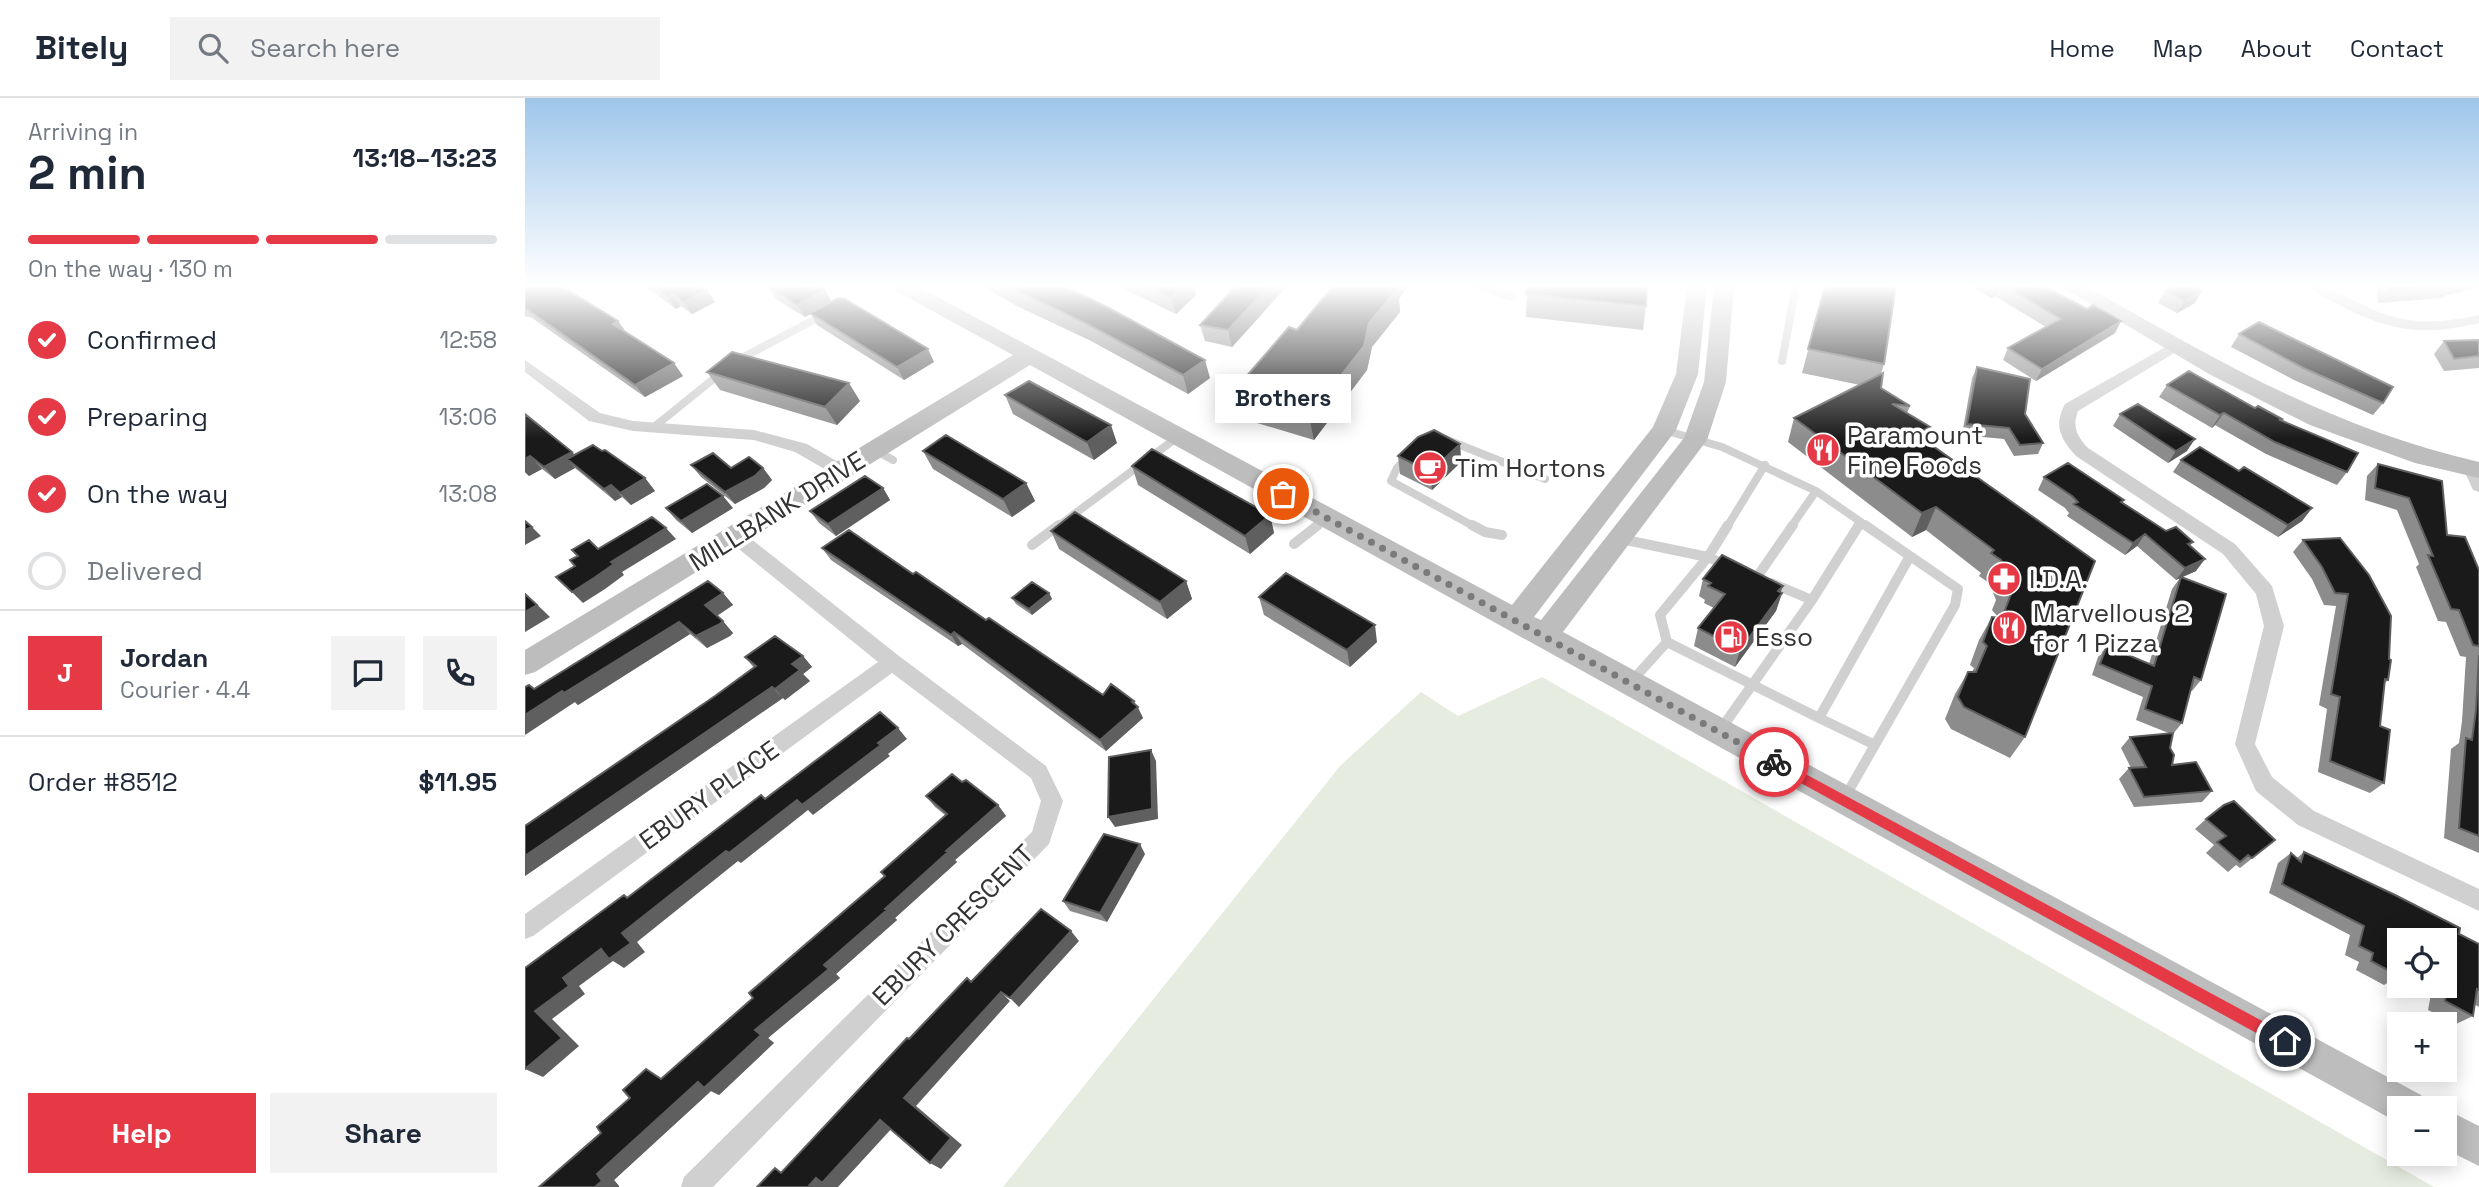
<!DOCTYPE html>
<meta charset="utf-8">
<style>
body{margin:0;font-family:"Space Grotesk",sans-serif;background:#f2f2f3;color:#1f2937;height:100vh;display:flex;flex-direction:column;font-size:26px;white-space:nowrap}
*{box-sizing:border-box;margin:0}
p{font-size:23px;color:#747a83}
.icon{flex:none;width:38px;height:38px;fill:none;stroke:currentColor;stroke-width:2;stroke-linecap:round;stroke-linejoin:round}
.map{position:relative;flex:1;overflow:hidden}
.drawer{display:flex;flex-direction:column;background:#fff;width:525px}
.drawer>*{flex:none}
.fabs{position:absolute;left:1862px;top:830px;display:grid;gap:14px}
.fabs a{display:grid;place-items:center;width:70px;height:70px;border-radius:0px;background:#fff;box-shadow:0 4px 18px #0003;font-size:35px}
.pin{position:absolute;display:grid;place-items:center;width:60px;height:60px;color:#fff;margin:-30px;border:4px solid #fff;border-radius:50%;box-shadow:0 2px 7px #0007}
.courier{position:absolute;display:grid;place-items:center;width:70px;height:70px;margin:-35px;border:5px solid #e63946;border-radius:50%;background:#fff;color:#222;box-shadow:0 2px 9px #0007}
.bubble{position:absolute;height:49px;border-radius:0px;background:#fff;box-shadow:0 4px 18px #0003;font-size:23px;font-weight:600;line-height:49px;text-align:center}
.overview em{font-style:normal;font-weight:600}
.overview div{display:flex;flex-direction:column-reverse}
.overview{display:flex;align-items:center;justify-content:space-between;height:119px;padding:0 28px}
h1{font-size:46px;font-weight:600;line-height:52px}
.bar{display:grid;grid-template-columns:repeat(4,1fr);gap:10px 7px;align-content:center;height:84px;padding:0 28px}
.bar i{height:9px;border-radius:5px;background:#e0e1e3}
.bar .active{background:#e63946}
.bar p{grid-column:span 4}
.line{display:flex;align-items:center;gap:18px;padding:0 28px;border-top:2px solid #e0e1e3}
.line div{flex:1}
.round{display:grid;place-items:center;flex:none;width:74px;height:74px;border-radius:0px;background:#f2f2f3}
ol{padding:0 28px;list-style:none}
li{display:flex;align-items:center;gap:21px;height:77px}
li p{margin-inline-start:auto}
li .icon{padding:7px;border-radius:50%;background:#e63946;color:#fff;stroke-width:4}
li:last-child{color:#747a83}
li i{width:38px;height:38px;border:4px solid #e0e1e3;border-radius:50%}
.primary-button{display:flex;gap:14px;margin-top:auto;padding:14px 28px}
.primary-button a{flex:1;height:80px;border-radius:0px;background:#e63946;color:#fff;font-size:28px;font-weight:600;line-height:80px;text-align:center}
.primary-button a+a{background:#f2f2f3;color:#1f2937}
header{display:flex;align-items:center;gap:42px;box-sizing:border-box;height:98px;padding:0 35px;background:#fff;border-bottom:2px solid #e0e1e3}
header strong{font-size:33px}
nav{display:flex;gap:38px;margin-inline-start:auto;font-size:24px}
.search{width:490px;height:63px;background:#f2f2f3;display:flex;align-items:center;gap:18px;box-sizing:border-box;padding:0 24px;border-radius:0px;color:#747a83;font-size:26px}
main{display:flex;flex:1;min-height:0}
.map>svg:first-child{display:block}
</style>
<header>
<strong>Bitely</strong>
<div class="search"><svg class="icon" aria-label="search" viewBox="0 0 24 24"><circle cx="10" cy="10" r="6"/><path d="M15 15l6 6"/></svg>Search here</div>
<nav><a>Home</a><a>Map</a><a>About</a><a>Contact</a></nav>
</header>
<main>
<section class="drawer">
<div class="overview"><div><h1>2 min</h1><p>Arriving in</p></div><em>13:18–13:23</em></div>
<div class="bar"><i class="active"></i><i class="active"></i><i class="active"></i><i></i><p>On the way · 130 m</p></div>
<ol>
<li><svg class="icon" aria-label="check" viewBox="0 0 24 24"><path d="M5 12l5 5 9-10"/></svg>Confirmed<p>12:58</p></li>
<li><svg class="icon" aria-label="check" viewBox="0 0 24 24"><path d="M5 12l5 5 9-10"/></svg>Preparing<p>13:06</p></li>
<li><svg class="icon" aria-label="check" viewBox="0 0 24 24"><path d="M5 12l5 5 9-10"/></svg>On the way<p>13:08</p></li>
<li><i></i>Delivered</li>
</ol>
<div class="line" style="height:126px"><b class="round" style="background:#e63946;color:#fff">J</b><div><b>Jordan</b><p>Courier · 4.4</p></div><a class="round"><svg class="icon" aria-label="chat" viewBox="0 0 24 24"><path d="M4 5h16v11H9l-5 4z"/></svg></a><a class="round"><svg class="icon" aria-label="phone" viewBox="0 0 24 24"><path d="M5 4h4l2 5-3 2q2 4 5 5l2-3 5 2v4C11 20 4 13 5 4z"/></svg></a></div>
<div class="line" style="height:91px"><div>Order #8512</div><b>$11.95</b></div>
<div class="primary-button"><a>Help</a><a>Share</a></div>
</section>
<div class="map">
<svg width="1954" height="1089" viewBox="0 0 1954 1089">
<rect width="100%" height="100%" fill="#fff"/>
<!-- green -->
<path fill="#e6ecdf" d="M1017,579L1909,1089H478L815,668L896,594L933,618Z"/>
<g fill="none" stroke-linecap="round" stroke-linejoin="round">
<!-- lane-far1 -->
<path stroke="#d0d0d0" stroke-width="8" d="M952,188L988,199
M211,263L300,216
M1257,263L1271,188
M129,329L197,274
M1139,332L1197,349L1291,393L1343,429
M920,341L1020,381
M350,352L368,362
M883,359L872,370L866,383L950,429
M532,429L654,338
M791,429L802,420
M1202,429L1240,367
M1266,429L1291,393
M1333,429L1336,424"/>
<!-- lane -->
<path stroke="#d0d0d0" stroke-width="10" d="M947,427L960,434L977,437
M1096,441L1183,459L1203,468
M769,446L793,427
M507,447L534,427
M1232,479L1268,427
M1287,502L1334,427
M1142,544L1294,620
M1105,585L1142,544L1135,517L1183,459L1203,427
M1196,631L1287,502L1246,485
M1350,647L1294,620L1385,458
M1319,701L1430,507L1433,491L1340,427"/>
<!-- street -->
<path fill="#d0d0d0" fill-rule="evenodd" d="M1783,188C1805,188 1819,198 1838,207C1881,228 1909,226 1954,217V225C1899,238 1867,234 1816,208C1805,202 1792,197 1783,188Z
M1651,243L1656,245L1659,248L1656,251L1553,313C1547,329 1552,338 1563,350L1710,446L1747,488L1759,528L1730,646L1747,679L1789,713L1954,791V813L1773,727L1731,693L1710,646L1739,528L1731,496L1698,456L1551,358C1536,341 1528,328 1540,306Z
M0,262L75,315L108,323L229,332L282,346L322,369L324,373L322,377H310L270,354L229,342L108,333L64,323L0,274Z
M1946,364L1954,369V394L1948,392L1938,370Z
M210,432L216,433L374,558L521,668L538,703L524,746L188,1089H156L159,1079L507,734L516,703L506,680L367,575L8,838L0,841V816L353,564L204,443L201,438L204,433Z"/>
<!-- secondary -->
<path fill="#bdbdbd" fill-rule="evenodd" d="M366,188H392L987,507L1128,329L1151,276L1162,188H1182L1173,276L1151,332L1009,519L1016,522L1159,340L1179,284L1189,188H1209L1201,284L1182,342L1038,534L1896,997L1902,1010H1874V1025L1870,1023L505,267L10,574L0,577V552L488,257L369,192Z
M1535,188H1561C1691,262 1806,330 1954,364V380L1890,365L1785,327L1684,276Z
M1920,1011L1954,1028V1068L1920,1051Z"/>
</g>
<!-- wall -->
<path fill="#8c8c8c" d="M0,188L93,223L101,234L158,278L120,299L7,220L0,218Z
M120,188H177L182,192L190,204L167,216L156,208L151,211Z
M457,188H539L685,280L663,296L566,243L492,208Z
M593,188H672L670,191L671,197L651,216Z
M711,188H762L707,249L680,243L675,227Z
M808,188H883L874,201L875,214L847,249L842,272L789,342L712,319L707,295L772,232Z
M1002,188L1121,208L1118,232L1001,219Z
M1300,188L1359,266L1356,276V290L1385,308L1382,315L1400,343L1570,463L1500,639L1485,660L1426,631L1420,621L1430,596L1443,574H1447L1449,570L1445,567L1454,542L1467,519L1473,520V519L1467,512L1471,502L1464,485L1454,478L1456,475L1401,432L1387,439L1263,344L1269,320L1335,287L1277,275Z
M1446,188H1519L1562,211L1590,235L1511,283L1478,262L1483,250L1521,229L1470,198L1466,200Z
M1855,188H1952L1949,191L1921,197L1918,200L1853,205L1852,193Z
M243,189L307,204L409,264L379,282L292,227L286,216L280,219L251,201Z
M1640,193L1670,205L1652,215L1633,205Z
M1714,236L1858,305L1848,317L1769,282L1706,249Z
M1954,242V270L1919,273L1909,256L1919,243Z
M1452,269L1518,345L1513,356L1489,358L1479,341L1437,337L1447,280Z
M182,274L335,303L312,327L195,292Z
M1642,287L1730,310L1822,374L1812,387L1741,356L1690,327L1687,330L1634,299Z
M480,297L592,345L569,362L488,316Z
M0,316L50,357L77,353L120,380L130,393L106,407L97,399L90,403L50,370L30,381L17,371L4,378L0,374Z
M1595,316L1662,353L1643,365L1588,328Z
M935,346L936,364L907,392L875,376L873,358Z
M398,353L501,385L510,403L487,419L408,371Z
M1656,362L1787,410L1777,423L1753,439L1648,374Z
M1853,366L1922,437L1954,472V755L1919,740L1926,651L1934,645L1937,623L1941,559L1935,558L1921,524L1913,523L1891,469L1894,466L1872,412L1840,402L1842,378Z
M166,367L206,370H238L247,382L239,390L210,406L176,379Z
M607,368L745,417L749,435L725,456L613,387Z
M1519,379L1597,405L1641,433L1668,444L1665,448L1671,473L1657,479L1676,582L1667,593H1665L1657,625L1648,636L1645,650L1647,667L1687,693L1677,704L1609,709L1594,681L1604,670H1606L1596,650L1605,639L1646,636L1611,622L1618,599L1567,577L1573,559L1582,548L1624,566L1647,491L1655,480L1651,482L1612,448L1600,457L1542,418L1544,415L1540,410L1513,392Z
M358,390L365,402L311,438L294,425L285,413Z
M141,410H208L167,435L151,422Z
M526,433L661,483L667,501L642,521L534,451Z
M1815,440L1863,582L1860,585L1855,628L1859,685L1845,695L1793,674L1802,611L1794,607L1811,508L1799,507L1787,481L1768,454L1778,442Z
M297,450L388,476L578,597L613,609L618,620L581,653L437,546L433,548L306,462Z
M1178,481L1257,495L1251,513L1210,569L1169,548L1173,530L1189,510L1179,505L1180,502L1174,498Z
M198,495L208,507L192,518L208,535L205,538L182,550L165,536L53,607L50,604Z
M524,495L527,501L507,517L491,506L487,500Z
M734,499L852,544L825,569L739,517Z
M278,558L287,569L278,576L285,583L260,602L258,600L0,778V727L190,598L229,570L220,559Z
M437,684L473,707L481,718L430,762L432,764L370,820L372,822L311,876L315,880L243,940L249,945L194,997L186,993L89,1082L94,1088L14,1089L228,900L360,778L420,717L410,709L401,698Z
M1681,721L1750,742L1715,770L1711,767L1703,774L1681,755L1689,747L1670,731Z
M1779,754L1954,846V909L1949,906L1948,918L1931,926L1903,912L1907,891L1901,887H1920V842H1874V878L1859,887L1831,872L1834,864L1820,857L1825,837L1744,795L1753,765L1766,755L1772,760Z
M620,756L582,824L545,813L538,803Z"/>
<!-- shaded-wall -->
<path fill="#5f5f5f" d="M658,188H672L670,191L671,197L651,216L646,199Z
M744,188H762L707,249L703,232Z
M871,188H883L874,201L875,214L847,249L842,272L789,342L784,318L844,225Z
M1471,188H1474L1470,198L1466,200Z
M1928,188H1952L1949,191L1921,197Z
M182,192L190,204L167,216L158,204Z
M300,192L307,204L280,219L272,207Z
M1677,193L1670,205L1652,215L1659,203Z
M148,196L156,208L151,211L142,199Z
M93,223L102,236L88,226Z
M1596,223L1590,235L1511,283L1517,271Z
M403,251L409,264L379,282L372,269Z
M680,262L685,280L663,296L658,277Z
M149,265L158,278L120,299L110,287Z
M324,285L335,303L312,327L300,309Z
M1699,315L1690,327L1687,330L1695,317Z
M586,327L592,345L569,362L562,344Z
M1405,329L1395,353L1391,336Z
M1670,341L1662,353L1643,365L1651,353Z
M935,346L936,364L907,392L905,374Z
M47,354L58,366L42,361L50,370L30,381L19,369Z
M5,358L17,371L4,378L0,374V361Z
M238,370L247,382L239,390L210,406L200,394Z
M120,380L130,393L106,407L95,395Z
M501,385L510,403L487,419L478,401Z
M86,387L97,399L90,403L79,391Z
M358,390L365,402L311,438L303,426Z
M198,398L208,410L167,435L156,423Z
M1411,409L1401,432L1387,439L1397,415Z
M1787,410L1777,423L1753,439L1763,427Z
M745,417L749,435L725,456L720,438Z
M7,429L16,438L0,447V432Z
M141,430L151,441L97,474L99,477L80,491L58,505L47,494L86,464Z
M1620,436L1612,448L1600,457L1608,445Z
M1680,461L1671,473L1651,482L1660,470Z
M661,483L667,501L642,521L635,504Z
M1258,488L1254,498L1257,495L1251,513L1210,569L1215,552L1253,493Z
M0,495L25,519L0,534Z
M198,495L208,507L190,519L180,507Z
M524,495L527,501L507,517L504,511Z
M198,523L208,535L205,538L182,550L171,538Z
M154,524L165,536L53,607L50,604L0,637V617L37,593Z
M850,527L852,544L825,569L822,552Z
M429,534L437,546L433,548L426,537Z
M278,558L287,569L278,576L285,583L260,602L250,591L267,566Z
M247,589L258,600L0,778V758Z
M609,603L618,620L581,653L575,642Z
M373,630L382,641L363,656L365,658L288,717L283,712L216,765L213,763L112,844L120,854L99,870L88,863L54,888L60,896L27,921L54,948L18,979L0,971L10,913L38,880L201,753Z
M626,652L631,663L633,721L590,729L583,719Z
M473,707L481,718L430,762L432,764L370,820L372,822L311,876L315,880L243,940L249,945L194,997L186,993L89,1082L94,1088V1089H70L72,1076L230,932L360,811L421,753Z
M615,746L620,756L582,824L575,815Z
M546,833L554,843L494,909L485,900Z
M476,894L485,903L391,1008L437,1047L416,1071L405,1065L379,1000Z
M355,1022L368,1029L313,1089H283Z"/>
<!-- building -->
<path fill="#1a1a1a" stroke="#5f5f5f" stroke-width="2" d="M0,188H36L93,223L88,226L149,265L110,287L0,210Z
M128,188H177L182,192L158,204L148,196L142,199Z
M295,188L300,192L272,207L243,189Z
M482,188H539L580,208L680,262L658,277L560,225Z
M624,188H658L646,199Z
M711,188H744L703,232L675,227Z
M808,188H873V190L844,225L839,248L784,318L707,295L764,229L772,232Z
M1002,188H1122L1121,208L1001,196Z
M1300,188H1371L1359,266L1283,251Z
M1480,188H1519L1562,211L1568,207L1596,223L1517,271L1483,250L1535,221Z
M1648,188H1669L1677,193L1659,203L1640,193Z
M1862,188H1923L1862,193Z
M313,200L320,201L403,251L372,269L285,215Z
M1734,224L1868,289L1858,305L1778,270L1714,236Z
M1954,242V258L1929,261L1919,243Z
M207,254L324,285L300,309L182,274Z
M1452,269L1505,281L1500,316L1518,345L1495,347L1484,330L1442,326Z
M1664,273L1730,310L1733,308L1757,321L1755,322L1833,355L1822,374L1750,344L1699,315L1695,317L1642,287Z
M1358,275L1356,290L1385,308L1367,306L1405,329L1391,336L1570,463L1500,639L1439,609L1433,599L1443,574H1451L1462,548L1458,544L1467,519L1477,520L1486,496L1480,489L1484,479L1476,462L1466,455L1469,452L1411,409L1397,415L1269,320Z
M504,283L586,327L562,344L480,297Z
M1613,306L1670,341L1651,353L1595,316Z
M0,316L47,354L19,369L5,358L0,361Z
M909,332L935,346L905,374L873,358L893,339Z
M421,337L501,385L478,401L398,353Z
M68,347L77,353L80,352L120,380L95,395L86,387L79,391L42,361Z
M1675,349L1714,373L1719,369L1787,410L1763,427L1656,362Z
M627,351L745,417L720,438L607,368Z
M188,355L206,370L224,359L238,370L230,378L200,394L166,367Z
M1543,365L1599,402L1596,404L1641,433L1651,429L1668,444L1663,446L1680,461L1660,470L1620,436L1608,445L1549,406L1553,404L1547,398L1519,379Z
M1853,366L1917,383L1922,437L1940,439L1954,472V548L1948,547L1934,512L1926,511L1903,457L1908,458L1884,400L1850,390Z
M340,378L358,390L303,426L285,413Z
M182,386L198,398L156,423L141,410Z
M550,414L661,483L635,504L526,433Z
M127,419L141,430L86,464L89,466L69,480L47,494L31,479L50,468L45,462L53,458L47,452L64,442L73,451Z
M0,423L7,429L0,432Z
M324,432L388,476L391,474L461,522L464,520L578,597L586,586L609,603L607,604L613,609L575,642L429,534L426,537L297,450Z
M1815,440L1844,477L1866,518L1864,561L1866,562L1863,582L1860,581L1855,628L1865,632L1859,685L1805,663L1815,599L1806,596L1823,496L1810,495L1797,469L1778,442Z
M1197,457L1258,488L1253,493L1257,495L1215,552L1173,530L1200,496L1183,488L1186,485L1178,481Z
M761,475L850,527L822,552L734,499Z
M1656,479L1701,496L1676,582L1669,579L1657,625L1620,611L1627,588L1575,566L1582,548L1629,568Z
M183,483L198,495L180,507L198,523L195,526L171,538L154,524L39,595L37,593L0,617V589L4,587L9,591Z
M507,484L524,495L504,511L487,500Z
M0,496L12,507L0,514Z
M250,538L278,558L267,566L275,572L250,591L247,589L0,758V728L190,598L231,568L220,559Z
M1954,557V738L1934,730L1941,640L1947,642L1951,612Z
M355,614L373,630L353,645L356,647L277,707L272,702L204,755L201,753L97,835L106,845L84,861L76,851L38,880L44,888L10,913L37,940L0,971V870L99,797L102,800L236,697L240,701Z
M1648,635L1645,650L1649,657L1647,667L1671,664L1687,693L1619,699L1604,670L1621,669L1605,639Z
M626,652L627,711L583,719L584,659Z
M427,676L437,684L441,682L473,707L421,753L423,754L360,811L362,812L299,867L304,871L230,932L236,937L179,990L173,984L72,1076L77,1083L70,1089H14L76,1035L72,1029L105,1000L98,992L121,971L136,981L228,900L224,895L360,778L356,774L422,716L401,698Z
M1709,703L1750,742L1727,760L1723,757L1715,764L1692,744L1701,738L1681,721L1699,707Z
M579,736L615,746L575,815L538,803Z
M1779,754L1870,797L1935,830L1934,836L1954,846V892L1952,891L1948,918L1920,903L1923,882L1920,880V842H1874V878L1846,863L1848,855L1834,848L1839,828L1757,786L1766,755L1776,764Z
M516,811L546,833L485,900L476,894L379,1000L426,1040L405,1065L355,1022L297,1085L291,1080L283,1089H232L250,1070L256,1075L382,940L384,941L442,880L446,884Z"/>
<!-- sky -->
<linearGradient id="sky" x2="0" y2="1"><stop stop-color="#9ec6ea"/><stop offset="0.55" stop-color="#fff"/><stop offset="1" stop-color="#fff" stop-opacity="0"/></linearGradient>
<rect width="1954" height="341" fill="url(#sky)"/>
<!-- route -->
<path fill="#e63946" d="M1249,659L1765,938L1767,943L1765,948L1760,950L1755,948L1245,668L1243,664Z"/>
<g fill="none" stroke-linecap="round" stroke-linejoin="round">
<!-- done -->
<path stroke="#7a7a7a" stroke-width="7" stroke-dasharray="0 12.6" d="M758,396L1249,664"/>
</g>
<!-- icons -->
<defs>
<g id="restaurant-disc" transform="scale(1.75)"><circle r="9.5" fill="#e63946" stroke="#fff"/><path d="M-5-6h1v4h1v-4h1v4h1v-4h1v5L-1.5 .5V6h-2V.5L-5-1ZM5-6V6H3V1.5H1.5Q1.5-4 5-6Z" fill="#fff"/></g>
<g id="cafe-disc" transform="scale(1.75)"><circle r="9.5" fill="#e63946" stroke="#fff"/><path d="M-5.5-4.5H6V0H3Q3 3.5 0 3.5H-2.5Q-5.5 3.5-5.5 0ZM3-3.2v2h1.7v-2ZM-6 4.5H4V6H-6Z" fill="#fff"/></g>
<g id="pharmacy-disc" transform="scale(1.75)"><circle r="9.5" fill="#e63946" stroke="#fff"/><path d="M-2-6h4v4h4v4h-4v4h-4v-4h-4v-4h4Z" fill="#fff"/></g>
<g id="fuel-disc" transform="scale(1.75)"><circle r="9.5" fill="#e63946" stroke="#fff"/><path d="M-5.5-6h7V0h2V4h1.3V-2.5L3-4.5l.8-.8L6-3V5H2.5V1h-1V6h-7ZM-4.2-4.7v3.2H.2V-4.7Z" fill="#fff"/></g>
</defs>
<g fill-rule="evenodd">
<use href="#restaurant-disc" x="1298" y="352"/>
<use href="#cafe-disc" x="905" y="370"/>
<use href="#pharmacy-disc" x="1479" y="481"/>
<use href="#restaurant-disc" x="1484" y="530"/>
<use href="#fuel-disc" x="1206" y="539"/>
</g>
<g text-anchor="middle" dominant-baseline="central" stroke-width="7" stroke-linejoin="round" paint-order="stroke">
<!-- poi labels -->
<g font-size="26" fill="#333" stroke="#fff" text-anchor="start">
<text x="1322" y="337">Paramount<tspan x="1322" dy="30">Fine Foods</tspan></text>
<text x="930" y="370">Tim Hortons</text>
<text x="1504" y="481">I.D.A.</text>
<text x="1508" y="515">Marvellous 2<tspan x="1508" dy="30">for 1 Pizza</tspan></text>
<text x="1230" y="539">Esso</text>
</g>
<!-- street labels -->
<g font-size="26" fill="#333" stroke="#fff">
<text transform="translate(252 413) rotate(-32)">MILLBANK DRIVE</text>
<text transform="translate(184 697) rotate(-36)">EBURY PLACE</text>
<text transform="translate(428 827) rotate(-45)">EBURY CRESCENT</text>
</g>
</g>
</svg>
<div class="fabs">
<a><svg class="icon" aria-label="locate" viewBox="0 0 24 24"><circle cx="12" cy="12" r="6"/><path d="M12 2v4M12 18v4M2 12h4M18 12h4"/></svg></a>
<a>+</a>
<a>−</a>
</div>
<div class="pin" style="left:758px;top:396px;background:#ea580c"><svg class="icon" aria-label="bag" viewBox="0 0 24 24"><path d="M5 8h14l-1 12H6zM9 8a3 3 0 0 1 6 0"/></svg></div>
<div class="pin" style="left:1760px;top:943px;background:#1f2937"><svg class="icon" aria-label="home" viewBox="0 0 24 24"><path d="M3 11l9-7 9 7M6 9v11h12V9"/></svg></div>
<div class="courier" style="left:1249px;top:664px"><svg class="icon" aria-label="bike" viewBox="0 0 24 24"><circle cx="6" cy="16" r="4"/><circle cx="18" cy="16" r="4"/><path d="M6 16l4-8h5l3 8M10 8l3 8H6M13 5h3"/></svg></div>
<div class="bubble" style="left:690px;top:276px;width:136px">Brothers</div>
</div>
</main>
